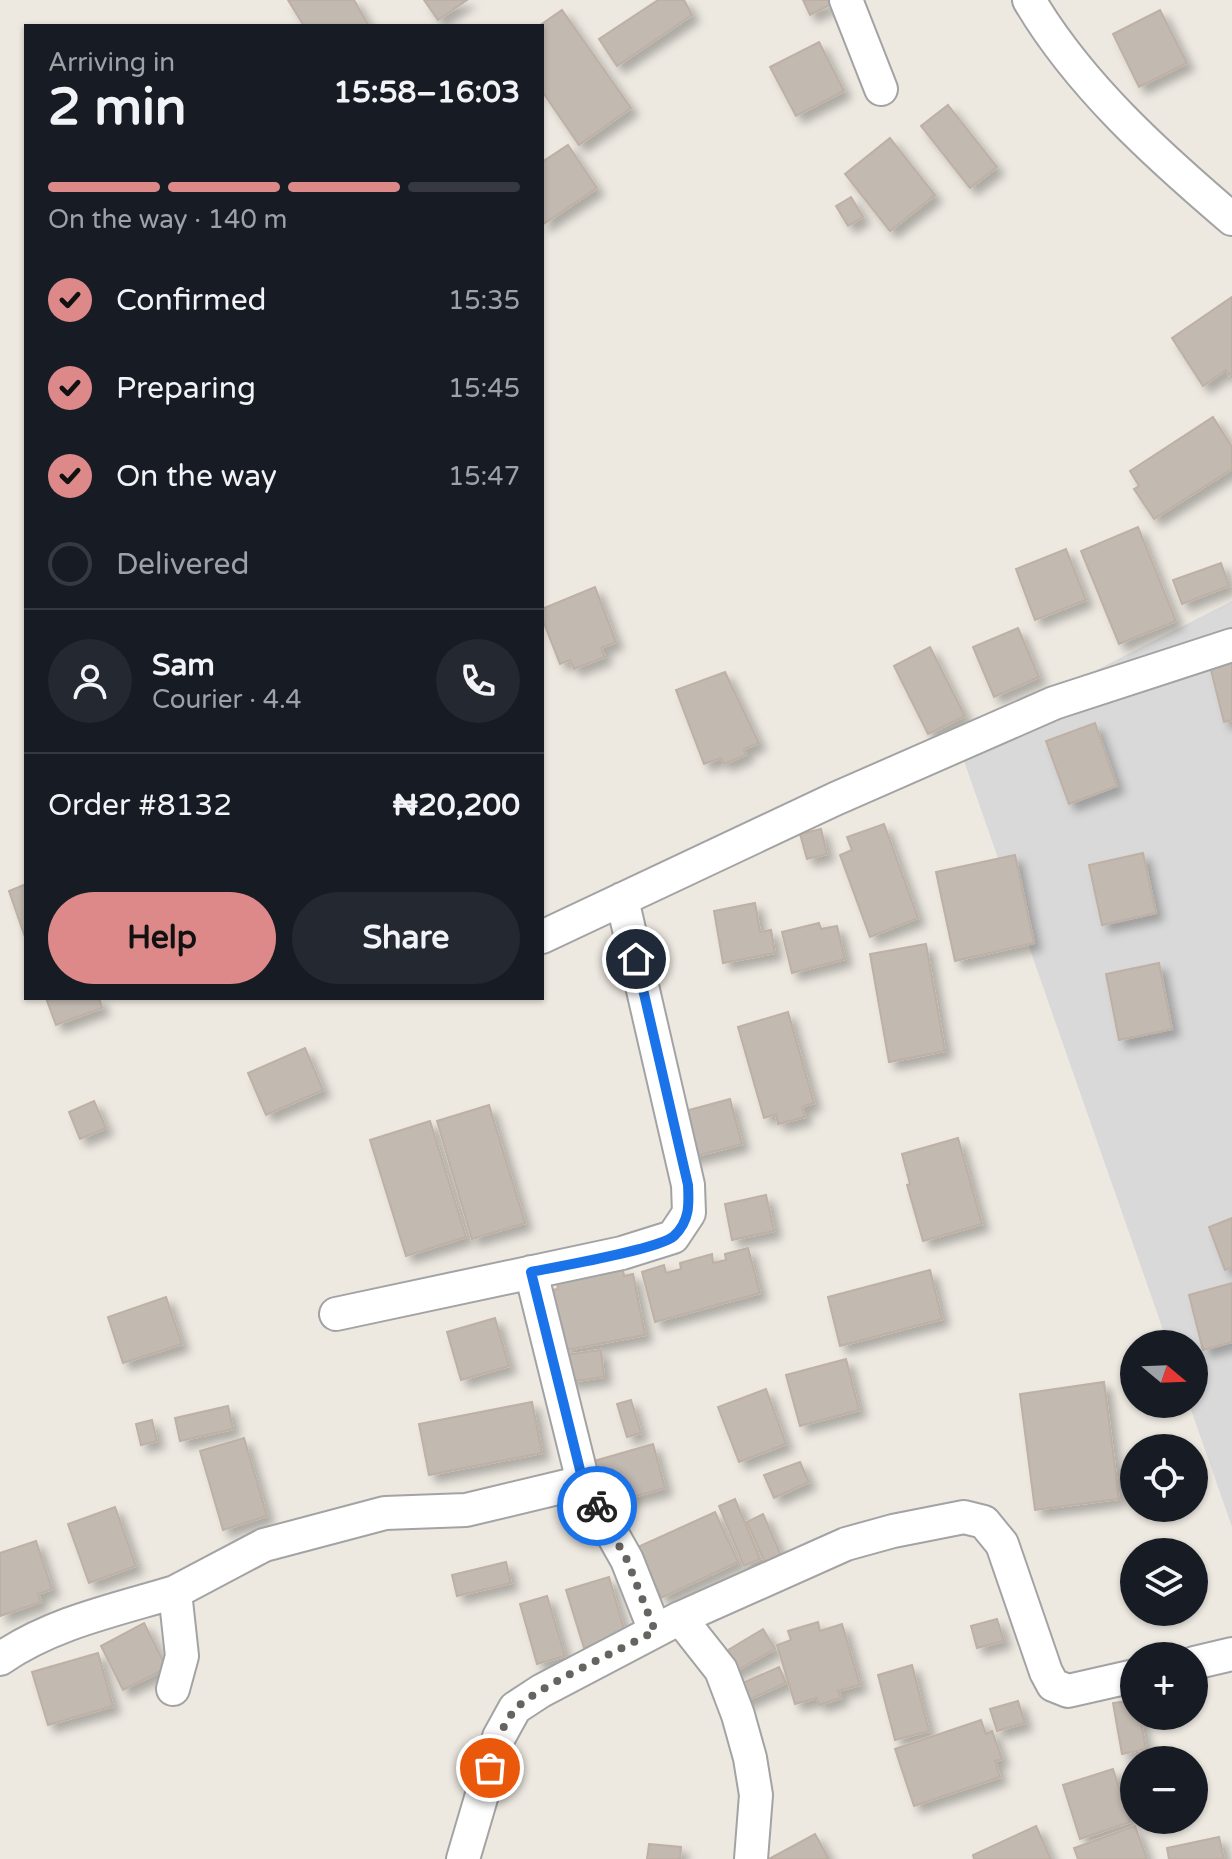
<!DOCTYPE html>
<meta charset="utf-8">
<style>
body{margin:0;font-family:"Varela Round",sans-serif;background:#242831;color:#f1f3f6;height:100vh;display:flex;flex-direction:column;font-size:30px;white-space:nowrap}
*{box-sizing:border-box;margin:0}
p{font-size:26px;color:#9ea1a6}
.icon{flex:none;width:44px;height:44px;fill:none;stroke:currentColor;stroke-width:2;stroke-linecap:round;stroke-linejoin:round}
.map{position:relative;flex:1;overflow:hidden}
.drawer{position:absolute;left:24px;top:24px;width:520px;height:976px;display:flex;flex-direction:column;background:#171b24;border-radius:0px;box-shadow:0 2px 6px #0004}
.drawer>*{flex:none}
.needle{width:52px;rotate:109deg}
.tools{position:absolute;left:1120px;top:1330px;display:grid;gap:16px}
.tools a{display:grid;place-items:center;width:88px;height:88px;border-radius:50%;background:#171b24;box-shadow:0 2px 6px #0004;font-size:40px}
.pin{position:absolute;display:grid;place-items:center;width:68px;height:68px;color:#fff;margin:-34px;border:4px solid #fff;border-radius:50%;box-shadow:0 2px 8px #0007}
.courier{position:absolute;display:grid;place-items:center;width:80px;height:80px;margin:-40px;border:6px solid #1a73e8;border-radius:50%;background:#fff;color:#222;box-shadow:0 2px 10px #0007}
.overview em{font-style:normal;font-weight:700}
.overview div{display:flex;flex-direction:column-reverse}
.overview{display:flex;align-items:center;justify-content:space-between;height:136px;padding:0 24px}
h1{font-size:52px;font-weight:700;line-height:60px}
.bar{display:grid;grid-template-columns:repeat(4,1fr);gap:12px 8px;align-content:center;height:96px;padding:0 24px}
.bar i{height:10px;border-radius:6px;background:#363941}
.bar .selected{background:#dd8989}
.bar p{grid-column:span 4}
.line{display:flex;align-items:center;gap:20px;padding:0 24px;border-top:2px solid #363941}
.line div{flex:1}
.round{display:grid;place-items:center;flex:none;width:84px;height:84px;border-radius:42px;background:#242831}
ol{padding:0 24px;list-style:none}
li{display:flex;align-items:center;gap:24px;height:88px}
li p{margin-inline-start:auto}
li .icon{padding:8px;border-radius:50%;background:#dd8989;color:#111;stroke-width:4}
li:last-child{color:#9ea1a6}
li i{width:44px;height:44px;border:4px solid #363941;border-radius:50%}
.button{display:flex;gap:16px;margin-top:auto;padding:16px 24px}
.button a{flex:1;height:92px;border-radius:48px;background:#dd8989;color:#111;font-size:32px;font-weight:700;line-height:92px;text-align:center}
.button a+a{background:#242831;color:#f1f3f6}
.map>svg:first-child{display:block}
</style>
<div class="map">
<svg width="1232" height="1859" viewBox="0 0 1232 1859">
<defs>
<filter id="shadow"><feDropShadow dx="7" dy="7" stdDeviation="4" flood-color="#0004"/></filter>
</defs>
<rect width="100%" height="100%" fill="#ede9e1"/>
<!-- residential -->
<path fill="#dad9d9" d="M1232,601V1527L1189,1404H1194V1344H1168L957,741Z"/>
<!-- building -->
<path fill="#c2b9b1" stroke="#beb0a4" stroke-width="2" filter="url(#shadow)" d="M288,0H354L369,26H304Z
M424,0H467L438,20Z
M658,0H684L692,15L617,66L599,39Z
M803,0H830L832,4L810,15Z
M562,10L631,108L579,145L542,91V26H539Z
M1160,10L1187,63L1139,87L1113,34Z
M819,42L844,91L796,116L770,67Z
M948,105L997,167L970,188L921,126Z
M890,138L935,195L890,231L845,174Z
M568,145L597,188L542,225V162Z
M851,197L863,217L848,226L836,206Z
M1232,297V373L1229,375L1226,370L1203,386L1172,338Z
M1213,417L1232,447V469L1154,519L1134,489L1139,486L1130,471Z
M1138,527L1176,621L1119,644L1081,551Z
M1066,549L1086,600L1035,620L1016,569Z
M1221,563L1229,586L1182,604L1173,580Z
M595,587L616,642L601,648L605,657L574,669L570,660L560,664L542,618V609Z
M1018,628L1039,677L994,697L973,647Z
M930,647L965,716L928,734L894,666Z
M1232,661V720L1224,722L1210,666Z
M725,672L759,743L744,749L746,755L724,764L721,758L704,764L676,690Z
M1095,723L1117,786L1069,804L1046,741Z
M884,824L918,918L870,937L840,855L852,850L847,837Z
M821,829L827,854L807,859L800,834Z
M1143,853L1156,913L1102,925L1089,865Z
M1015,855L1034,943L955,961L936,872Z
M26,884V940L9,891Z
M755,903L760,932L771,930L775,953L723,963L714,911Z
M819,923L821,929L837,926L845,959L792,973L782,932Z
M926,944L945,1051L889,1062L870,954Z
M1159,963L1172,1029L1119,1040L1106,974Z
M46,998H99L102,1008L56,1025Z
M788,1012L814,1103L802,1107L805,1117L778,1124L776,1114L764,1118L738,1027Z
M305,1048L323,1090L266,1115L248,1073Z
M730,1099L742,1144L689,1158L678,1113Z
M94,1101L106,1128L80,1139L69,1112Z
M489,1105L525,1223L472,1239L437,1121Z
M430,1121L466,1237L406,1256L370,1140Z
M958,1138L982,1224L923,1241L907,1185L910,1184L902,1154Z
M766,1195L774,1231L732,1240L725,1204Z
M1232,1218V1267L1225,1270L1209,1227Z
M748,1248L760,1293L655,1322L642,1272L664,1265L666,1273L681,1269L680,1263L712,1254L713,1263L726,1260L725,1254Z
M623,1270L624,1276L633,1274L645,1335L562,1351L551,1290L558,1289L557,1283Z
M930,1270L942,1319L840,1346L828,1297Z
M1232,1283V1342L1203,1350L1189,1295Z
M166,1297L182,1344L123,1363L108,1317Z
M495,1318L509,1366L461,1380L447,1332Z
M601,1350L604,1377L568,1382L565,1355Z
M846,1359L859,1410L800,1426L786,1375Z
M1104,1382L1119,1499L1035,1510L1020,1394Z
M766,1389L786,1444L739,1462L718,1407Z
M631,1400L641,1433L627,1437L617,1404Z
M532,1402L542,1453L429,1475L419,1424Z
M228,1406L233,1429L180,1441L175,1418Z
M152,1420L157,1441L141,1445L136,1424Z
M244,1438L267,1516L223,1530L200,1451Z
M653,1444L665,1488L604,1505L584,1464Z
M800,1462L809,1482L774,1498L764,1475Z
M735,1499L760,1559L744,1566L719,1506Z
M115,1507L136,1566L89,1583L68,1524Z
M715,1512L738,1562L661,1598L638,1547Z
M763,1514L781,1555L765,1562L747,1522Z
M36,1541L52,1589L38,1594L41,1602L0,1616V1553Z
M506,1562L511,1583L457,1596L452,1575Z
M609,1577L626,1636L584,1648L566,1590Z
M547,1596L565,1656L537,1664L520,1604Z
M997,1619L1004,1641L977,1648L971,1626Z
M818,1622L820,1631L842,1624L860,1685L838,1691L841,1698L819,1705L817,1698L795,1704L777,1645L791,1640L788,1631Z
M144,1623L167,1668L123,1690L101,1646Z
M763,1629L775,1649L729,1675L718,1656Z
M98,1653L113,1706L48,1725L32,1672Z
M912,1665L929,1731L895,1740L878,1675Z
M779,1667L786,1683L737,1705L729,1689Z
M1134,1700V1716H1140L1146,1749L1122,1754L1113,1703Z
M1018,1701L1025,1723L997,1731L990,1709Z
M981,1720L986,1734L992,1731L1002,1759L995,1761L1000,1777L914,1806L895,1749Z
M1113,1769L1130,1822L1080,1839L1063,1785Z
M1036,1826L1051,1859H974L973,1855Z
M1135,1826L1147,1859H1078L1074,1848Z
M815,1834L829,1859H769Z
M1219,1837L1224,1859H1169L1167,1848Z
M649,1844L681,1847L680,1859H647Z"/>
<g fill="none" stroke-linecap="round" stroke-linejoin="round">
<!-- street casing -->
<g stroke="#a3a3a3" stroke-width="36">
<path id="street" d="M846,0L881,89
M1029,0C1079,85 1157,155 1232,219
M542,937L835,799L1054,703L1232,645
M531,1272L583,1482
M336,1314L622,1253L673,1237L689,1213L688,1185L622,899
M680,1618L721,1670L738,1715L750,1758L756,1795L751,1859
M0,1659C52,1623 115,1610 175,1592
M1194,1663L1232,1654
M173,1689L182,1656L175,1592L264,1545L385,1513L466,1510L583,1482L627,1560L655,1631
M463,1859L499,1737L515,1708L541,1691L680,1618L846,1544L893,1531L964,1517L984,1522L1002,1544L1046,1672L1053,1685L1068,1691L1134,1676"/>
</g>
<!-- street -->
<use href="#street" stroke="#fff" stroke-width="32"/>
</g>
<g fill="none" stroke-linecap="round" stroke-linejoin="round">
<!-- done -->
<path stroke="#656461" stroke-width="8" stroke-dasharray="0 14.4" d="M490,1768C495,1748 501,1727 514,1711C529,1690 627,1647 655,1631L627,1560L597,1506"/>
<!-- route -->
<path stroke="#1a73e8" stroke-width="10" d="M597,1506L583,1482L531,1272C556,1267 660,1249 674,1236C690,1221 689,1204 688,1185L636,959"/>
</g>
</svg>
<div class="tools">
<a><svg class="needle" viewBox="-14 -14 28 28"><path d="M0-13l5 13h-10z" fill="#e53935"/><path d="M0 13l5-13h-10z" fill="#9ea1a6"/></svg></a>
<a><svg class="icon" aria-label="locate" viewBox="0 0 24 24"><circle cx="12" cy="12" r="6"/><path d="M12 2v4M12 18v4M2 12h4M18 12h4"/></svg></a>
<a><svg class="icon" aria-label="layers" viewBox="0 0 24 24"><path d="M12 4l9 5-9 5-9-5zM3 14l9 5 9-5"/></svg></a>
<a>+</a>
<a>−</a>
</div>
<div class="pin" style="left:490px;top:1768px;background:#ea580c"><svg class="icon" aria-label="bag" viewBox="0 0 24 24"><path d="M5 8h14l-1 12H6zM9 8a3 3 0 0 1 6 0"/></svg></div>
<div class="pin" style="left:636px;top:959px;background:#1f2937"><svg class="icon" aria-label="home" viewBox="0 0 24 24"><path d="M3 11l9-7 9 7M6 9v11h12V9"/></svg></div>
<div class="courier" style="left:597px;top:1506px"><svg class="icon" aria-label="bike" viewBox="0 0 24 24"><circle cx="6" cy="16" r="4"/><circle cx="18" cy="16" r="4"/><path d="M6 16l4-8h5l3 8M10 8l3 8H6M13 5h3"/></svg></div>
<section class="drawer">
<div class="overview"><div><h1>2 min</h1><p>Arriving in</p></div><em>15:58–16:03</em></div>
<div class="bar"><i class="selected"></i><i class="selected"></i><i class="selected"></i><i></i><p>On the way · 140 m</p></div>
<ol>
<li><svg class="icon" aria-label="check" viewBox="0 0 24 24"><path d="M5 12l5 5 9-10"/></svg>Confirmed<p>15:35</p></li>
<li><svg class="icon" aria-label="check" viewBox="0 0 24 24"><path d="M5 12l5 5 9-10"/></svg>Preparing<p>15:45</p></li>
<li><svg class="icon" aria-label="check" viewBox="0 0 24 24"><path d="M5 12l5 5 9-10"/></svg>On the way<p>15:47</p></li>
<li><i></i>Delivered</li>
</ol>
<div class="line" style="height:144px"><a class="round"><svg class="icon" aria-label="person" viewBox="0 0 24 24"><circle cx="12" cy="8" r="4"/><path d="M4 21q1-7 8-7t8 7"/></svg></a><div><b>Sam</b><p>Courier · 4.4</p></div><a class="round"><svg class="icon" aria-label="phone" viewBox="0 0 24 24"><path d="M5 4h4l2 5-3 2q2 4 5 5l2-3 5 2v4C11 20 4 13 5 4z"/></svg></a></div>
<div class="line" style="height:104px"><div>Order #8132</div><b>₦20,200</b></div>
<div class="button"><a>Help</a><a>Share</a></div>
</section>
</div>
